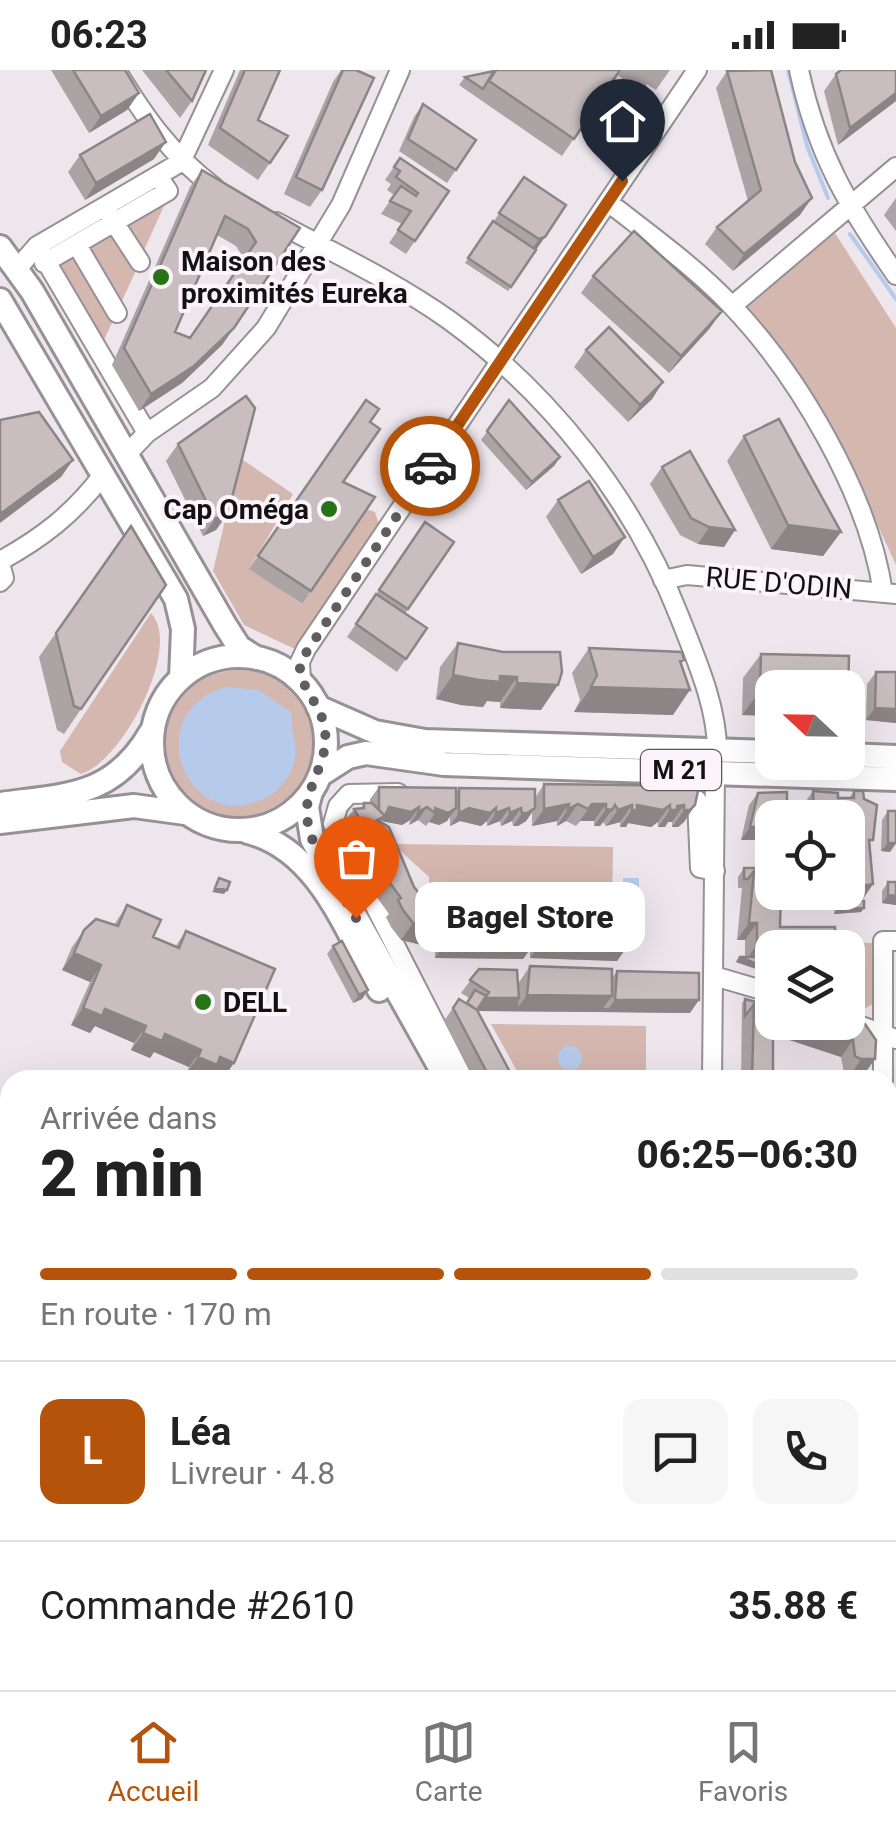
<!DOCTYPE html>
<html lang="fr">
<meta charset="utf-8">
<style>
body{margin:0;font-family:Roboto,sans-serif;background:#f6f6f6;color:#222;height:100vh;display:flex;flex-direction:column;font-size:38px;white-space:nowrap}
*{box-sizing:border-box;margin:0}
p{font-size:32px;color:#767676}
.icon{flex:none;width:55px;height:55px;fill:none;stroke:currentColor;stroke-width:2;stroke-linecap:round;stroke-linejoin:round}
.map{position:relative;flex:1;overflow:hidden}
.sheet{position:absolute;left:0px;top:1000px;width:898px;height:620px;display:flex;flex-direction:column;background:#fff;border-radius:30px 30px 0 0;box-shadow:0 10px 40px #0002}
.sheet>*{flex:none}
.needle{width:65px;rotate:292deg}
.controls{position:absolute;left:755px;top:600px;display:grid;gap:20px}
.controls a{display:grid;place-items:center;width:110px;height:110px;border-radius:20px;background:#fff;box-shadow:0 10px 40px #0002;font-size:50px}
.pin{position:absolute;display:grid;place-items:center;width:85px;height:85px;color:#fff;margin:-102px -42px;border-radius:50% 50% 50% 0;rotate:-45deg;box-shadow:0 0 10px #0007}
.pin .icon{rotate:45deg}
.courier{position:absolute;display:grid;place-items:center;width:100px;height:100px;margin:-50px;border:8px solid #b45309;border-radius:50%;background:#fff;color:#222;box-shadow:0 2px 12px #0007}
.bubble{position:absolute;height:70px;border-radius:20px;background:#fff;box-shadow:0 10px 40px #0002;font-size:32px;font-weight:800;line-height:70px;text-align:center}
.head em{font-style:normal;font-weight:800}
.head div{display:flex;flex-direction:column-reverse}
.head{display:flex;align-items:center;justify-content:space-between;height:170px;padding:0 40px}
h1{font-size:65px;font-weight:800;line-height:75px}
.bar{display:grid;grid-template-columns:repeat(4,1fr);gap:15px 10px;align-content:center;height:120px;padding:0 40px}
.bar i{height:12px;border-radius:8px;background:#e0e0e0}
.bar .active{background:#b45309}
.bar p{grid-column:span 4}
.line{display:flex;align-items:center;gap:25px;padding:0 40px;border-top:2px solid #e0e0e0}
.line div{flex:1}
.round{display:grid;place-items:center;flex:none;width:105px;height:105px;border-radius:20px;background:#f6f6f6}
.status{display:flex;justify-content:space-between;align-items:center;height:70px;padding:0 50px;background:#fff;direction:ltr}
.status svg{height:28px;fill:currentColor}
.dock{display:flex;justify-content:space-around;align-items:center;height:140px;border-top:2px solid #e0e0e0;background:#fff;font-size:28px;color:#767676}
.dock a{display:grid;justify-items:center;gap:5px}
.dock .active{color:#b45309}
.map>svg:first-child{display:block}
</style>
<div class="status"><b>06:23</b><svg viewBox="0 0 49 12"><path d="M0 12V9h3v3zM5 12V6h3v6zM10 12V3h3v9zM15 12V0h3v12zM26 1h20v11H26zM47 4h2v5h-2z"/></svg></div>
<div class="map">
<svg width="896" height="1620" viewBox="0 0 896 1620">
<rect width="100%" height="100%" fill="#ede6ed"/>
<!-- green -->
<path fill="#d4b7af" d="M167,129L140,189L119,153Z
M113,158L138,196L99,281L51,197Z
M833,160L896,258V495L830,352L746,236Z
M240,388L293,424L250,498L301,534L364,438L375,442L383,468L297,580L244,555L213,501Z
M151,543C183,577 122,692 81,704L62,692L60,681Z
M165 674a74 74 0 1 1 148 0a74 74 0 1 1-148 0Z
M393,774L613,777L612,846L430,844L429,807Z
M842,872L873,873L874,933L858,943L848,939V878L842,877Z
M491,954L646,956V1010H522Z
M51,1610H108L107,1620H0V1611L48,1614Z"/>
<!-- forest -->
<path fill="#d0a69a" d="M266,1610H518L520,1620H480L476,1615L454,1620H384L376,1613C359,1620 343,1620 325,1615L318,1620H266Z"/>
<!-- water -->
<path fill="#b6cbec" d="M226,617L259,620L292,643C289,661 300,676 293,696C288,710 277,723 263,729C186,765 138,643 226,617Z
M623,808H639V840H623Z
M558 988a12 12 0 1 1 24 0a12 12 0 1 1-24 0Z"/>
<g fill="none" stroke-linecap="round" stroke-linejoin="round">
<!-- stream -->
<path stroke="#b6cbec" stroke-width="4" d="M788,0L807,76L828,128
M850,164L896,229"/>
<!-- minor casing -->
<g stroke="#979096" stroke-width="22">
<path id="minor" d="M116,0C144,46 171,85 214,117
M799,0C817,84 848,136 896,205
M608,132C650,165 694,196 731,235C798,305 869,425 883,523
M110,146L140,192
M276,152C334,183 394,211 449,250C551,324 634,430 680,548C696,589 717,636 717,680
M77,175L117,243
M37,176L147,363
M44,193L168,121L158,106
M16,200L37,176L181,92L224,0
M732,236L896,97
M128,383L147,363L212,318L266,258L341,135L400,0
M0,491C42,468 73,444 102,406
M0,493L4,508L0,512
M663,510L687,505L896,524
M301,612L300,592L306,579L697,0
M398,723L349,724L338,736L333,754L464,1010
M674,727L697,730L700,798L715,801
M714,906L772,923
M848,951L896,969
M712,1010L715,701
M883,1010V871H896
M888,1222L896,1221
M888,1384L896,1402
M696,1610L699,1620"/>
</g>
<!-- major casing -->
<g stroke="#979096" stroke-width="28">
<path id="major" d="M0,177L32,221L225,555L239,577L256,588
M0,230L176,529L183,559L181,608
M152 673a87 87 0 1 1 174 0a87 87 0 1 1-174 0Z
M318,637L375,662L425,671L772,682
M848,685L896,687
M320,705L348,687L366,683L444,694L896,709
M311,722L307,737L312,769L447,1010
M0,734C67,725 114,727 151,662
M0,752L134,736L185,743
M248,762C319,780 346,861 379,920
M667,1610L670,1620"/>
</g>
<!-- minor -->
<use href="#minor" stroke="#fff" stroke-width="18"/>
<!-- major -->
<use href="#major" stroke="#fff" stroke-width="22"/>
</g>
<!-- wall -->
<path fill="#aca3a5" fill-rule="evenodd" d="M51,0H125L139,23L127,40L89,63Z
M142,0H206L192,31L180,48Z
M240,0H280L258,50L288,66L258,110L208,75Z
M341,0H356L322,120L310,137L284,124L333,12Z
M495,0H670L656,20L647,14L642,21L617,5L562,86L459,15L465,7Z
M727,1L800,145L733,201L705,174L717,157L748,131L716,18Z
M836,4L896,31L838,75L824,21Z
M423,34L476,70L447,113L399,81L414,47Z
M80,85L154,89L85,130L68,102Z
M400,88L449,121L406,184L389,173L402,154L381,144L394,125L387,120L391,114L385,110Z
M202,100L300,158L222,275L182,313L139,341L112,295L190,117ZM217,165L236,176L244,189L190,268L175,262Z
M524,107L566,135L508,221L465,193Z
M896,128V161L884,145Z
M593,206L710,258L669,303L581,223Z
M586,280L663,312L652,329L628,352L574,297Z
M366,330L370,352L343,412L375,427L302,534L249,499Z
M509,330L560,387L554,396L526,420L481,370Z
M744,366L841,462L823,486L771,479L727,391Z
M178,374L228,443L216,460L203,466L166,391Z
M662,397L735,460L724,477L698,474L680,465L650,414Z
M558,430L613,484L581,504L546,447Z
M425,452L454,472L405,544L427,558L397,602L347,567Z
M131,456L166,515L64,664L57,660L39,587Z
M458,573L503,582L541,640L500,638V632L487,631L483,637L461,635L436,629L440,597Z
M589,578L684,590L681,594L673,645L574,642L580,630L572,603Z
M761,584L772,618V646L742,645L743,608Z
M876,602L896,653L866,650L867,614Z
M544,714L695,735L684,752L678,757H672V752H668L665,757H658V752L651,757L628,753L626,757H620V752L606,756L603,752L600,756H594V751H580L576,756L566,751L557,756V751L532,756V742L526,751L518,756H513L512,751L501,756L500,751L487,756V751L481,756L460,751L450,756V746L447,751L439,755L429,752L426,756L418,750L409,755L410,750L402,755L382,751L381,753L422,875L401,870L391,857L386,847L389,844L371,819L369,806L346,771L349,767L342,755L354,739L361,738L364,733H370V729L379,717L456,723L459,718L535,728Z
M813,721L838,728H849L854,721L864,729L873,814L862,831L861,842L834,844L835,835L839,830V822H848V748H802L801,738Z
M758,723L787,738L780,748H772V750H767L757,770H741L749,735Z
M888,741L896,773L890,782L881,781L882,750Z
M744,798H772L780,857L836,878H772V904H768V903L736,892L739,887H745V870H737L742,818H738V807Z
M888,812H896V835L882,833V821Z
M127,835L153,867L175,877L186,861L222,1010L210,1004L206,1010H201L186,1004L189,997L154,982L150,988L131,980L134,973L95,956L90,963L71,955L90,912L62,900L72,877L84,860L114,855Z
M444,850L532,861L539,851L626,878L617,891L530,888V880L523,889L435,888V863Z
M333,876L368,920L362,929L353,933L327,884Z
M530,896L612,908L617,901L690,943L478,941L507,1010H475L444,951L459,929L466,933L469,928L461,923L479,899L518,914Z
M745,929L772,952L865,954L863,1006H850L844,1003L841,987L773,964V1010H741L742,933Z
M888,1464L896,1520L888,1522Z
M799,1610H888L896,1620H793Z"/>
<!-- shaded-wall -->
<path fill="#8c8586" d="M139,23L127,40L89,63L101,46Z
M896,23V31L838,75L850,58Z
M166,72L154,89L85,130L96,113Z
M812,128L800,145L733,201L744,184Z
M545,167L536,180L530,182L539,169Z
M722,241L710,258L669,303L681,286Z
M234,258L222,275L182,313L139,341L151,324Z
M663,312L652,329L628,352L640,335Z
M560,387L554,396L526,420L532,412Z
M73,390L61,407L0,453V443Z
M228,443L216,460L203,466L215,449Z
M788,455L841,462L823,486L771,479Z
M709,457L735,460L724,477L698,474Z
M625,467L613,484L581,504L593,487Z
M453,605L500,606L517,607L500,632L487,631L483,637L461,635L436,629Z
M517,613L558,615L541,640L500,638Z
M591,617L690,620L673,645L574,642Z
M760,621H772V646L742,645Z
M875,638L896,639V653L866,650Z
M569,734L557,751L532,756L544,739Z
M578,734L566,751L557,756L568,739Z
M592,734H606L594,751H580L576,756Z
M632,735L620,752L606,756L618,740Z
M637,735H670L658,752L651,757L628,753L626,757H620L632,740Z
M684,735L672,752H668L665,757H658L670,740L677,736Z
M695,735L684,752L678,757H672L684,740Z
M389,737H419L410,750L402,755L382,751Z
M427,737L418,750L409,755L418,742Z
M767,737L787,738L780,748H772V750H758Z
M435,738H456L447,751L439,755L429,752L435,743Z
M469,738H496L487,751L481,756L460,751L450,756L459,743Z
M509,738L500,751L487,756L496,743Z
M521,738L512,751L501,756L510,743Z
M535,738L526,751L518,756H513L522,743Z
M606,739L612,740L600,756H594Z
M814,743L835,748H811Z
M750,757H766L757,770H741Z
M888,773H896L890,782L881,781Z
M873,814L861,831L839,835L851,818Z
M215,818L227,820L224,824L212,822Z
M888,825L896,826V835L882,833Z
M864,838L861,842L834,844L838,839Z
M413,853L434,858L422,875L401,870Z
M749,853H757L745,870H737Z
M757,874H780L777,878H772V885L768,891L771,899L768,903L736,892L739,887L746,890Z
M444,875L532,876L523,889L435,888Z
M539,875L626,878L617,891L530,888Z
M74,883L101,895L90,912L62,900Z
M368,920L362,929L353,933L359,925Z
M527,925L612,926L603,938H609L606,942L476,941L485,928H519L518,937Z
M615,930H699L690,943L606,942Z
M83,938L105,939L146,956L134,973L95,956L90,963L71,955Z
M772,940V952H777L774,956H763L768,944Z
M779,952H800L853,970L841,987L771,964Z
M143,963L165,964L201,980L189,997L154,982L150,988L131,980Z
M198,987H220L234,993L222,1010L210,1004L206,1010H201L186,1004Z
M861,989H875L863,1006H850Z
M896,1509V1520L888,1522V1517L892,1510Z"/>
<!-- building -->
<path fill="#c8bec0" stroke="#8c8586" stroke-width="2.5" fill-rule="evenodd" d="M73,0H125L139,23L101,46Z
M166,0H206L192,31Z
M245,0H280L258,50L288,66L270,93L220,58Z
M343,0H356L374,8L322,120L296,107Z
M496,0H620L574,69L489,11Z
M771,0L795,92L812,128L744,184L717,157L761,120L727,1Z
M841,0H896V23L850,58L836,4Z
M494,1L483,19L465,7Z
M423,34L476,70L456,100L408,69Z
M150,44L166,72L96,113L80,85Z
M400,88L449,121L415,171L398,160L411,141L390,131L401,116L416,126L418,123L396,107L400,101L394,97Z
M202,100L300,158L234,258L194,296L151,324L124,278ZM225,146L248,159L256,172L190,268L175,262Z
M524,107L566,135L545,167L539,169L499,143Z
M493,151L536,180L511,217L468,188Z
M634,161L722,241L681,286L593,206Z
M609,257L663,312L640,335L586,280Z
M246,326L255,338L228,443L215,449L178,374Z
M366,330L379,339L370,352L380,359L343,412L375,427L311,521L258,486Z
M509,330L560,387L532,412L487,361Z
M39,342L73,390L3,442L0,443V350Z
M779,349L841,462L788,455L744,366Z
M690,381L735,460L709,457L691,448L662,397Z
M589,411L625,467L593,487L558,430Z
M425,452L454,472L408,539L379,520Z
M131,456L166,515L81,639L74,636L56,563Z
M376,524L427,558L406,589L356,554Z
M458,573L503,582H560L562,602L558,615L517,613V607L500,606V612L479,610L453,605Z
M589,578L682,582L684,590L680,591L690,620L591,617L597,605Z
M761,584L849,586L848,623V618H772V621H760Z
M876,602H896V639L875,638Z
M544,714L699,716L695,735L690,740H684V735L677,736V740H670V735L663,740L637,735V740H632V735L618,740L615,735L612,740L606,739V734H592L588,739L578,734L568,739L569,734L544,739Z
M379,717L456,718V738L448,743L435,738V743L427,737L418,742L419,737L411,742L389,737L385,746L379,740Z
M459,718L535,719V738L527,743H522L521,738L510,743L509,738L496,743V738L490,743L469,738L459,743Z
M813,721L838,723V728H854V721H863L864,729L877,735L873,770H869L873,814L851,818V796H848V760H852V751L848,750V748H835L814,743Z
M787,722V738L767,737L766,757H750L758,723Z
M364,733H372L385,746L377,750L389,757L414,817L428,834L434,858L413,853L403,840L398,830L401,828L382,802L380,789L358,754L361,751L354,739L364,738Z
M888,741H896V773H888Z
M744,798H772V801H754L748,809H744Z
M754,801H772V822H781L780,857H835L836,878H780V874H757V853H749Z
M219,808L230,812L227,820L215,818Z
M888,812H896V826L888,825Z
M838,830L864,831V838L838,839Z
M127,835L161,850L153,867L179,878L186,861L275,899L234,993L220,987L217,995L198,987L201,980L165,964L162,971L143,963L146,956L105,939L102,946L83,938L101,895L74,883L84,860L96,849L118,856Z
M444,850L532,854V876L444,875Z
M539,851L626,855V878L539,875Z
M342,871L368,920L359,925L333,876Z
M739,887H771V899Z
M530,896L612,899V926L527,925Z
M479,899L517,900L519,928H485L489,922L470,910Z
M617,901L699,903V930H615Z
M475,920L486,926L477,940L467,933Z
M771,922L772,923V940L768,944V952H773V1010H752L754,934Z
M459,929L477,940L511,1004L499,1010H491L453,938Z
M745,929L756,932L745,946Z
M848,948L865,954L876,970L875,989H861L855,986L853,970L800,952H848Z
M546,1005L632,1010H545Z
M665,1006L683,1010H664Z
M896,1461V1509L892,1510L888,1494V1464Z
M896,1580V1595L889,1594L888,1583Z
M888,1588L889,1594L896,1595V1620H817L814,1610H833L844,1617L865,1611V1610H888Z"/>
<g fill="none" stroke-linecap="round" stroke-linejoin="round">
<!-- done -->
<path stroke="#605c5f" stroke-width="10" stroke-dasharray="0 18" d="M356,848C339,817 304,774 307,737C310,707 331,688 324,655C319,631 298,617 300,592L430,396"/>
<!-- route -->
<path stroke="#b45309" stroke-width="12" d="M430,396L622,111"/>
</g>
<!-- markers -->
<g fill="#277318" stroke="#fbf4fa" stroke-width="4">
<circle cx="161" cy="207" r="10"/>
<circle cx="329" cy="439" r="10"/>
<circle cx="203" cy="932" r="10"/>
</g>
<g text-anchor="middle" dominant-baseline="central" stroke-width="8" stroke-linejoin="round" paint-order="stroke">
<!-- shield labels -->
<rect fill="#fbf4fa" stroke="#595558" stroke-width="2.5" x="641" y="680" width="80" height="40" rx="8"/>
<g font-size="25" font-weight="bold" fill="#141113">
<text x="681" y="700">M 21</text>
</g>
<!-- poi labels -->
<g font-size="28" font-weight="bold" fill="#141113" stroke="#fbf4fa" text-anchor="start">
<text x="181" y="191">Maison des<tspan x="181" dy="32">proximités Eureka</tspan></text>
<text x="309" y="439" text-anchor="end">Cap Oméga</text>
<text x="223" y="932">DELL</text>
</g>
<!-- street labels -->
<g font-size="28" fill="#141113" stroke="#fbf4fa">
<text transform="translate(779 513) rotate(5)">RUE D'ODIN</text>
</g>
</g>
</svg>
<div class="controls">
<a><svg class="needle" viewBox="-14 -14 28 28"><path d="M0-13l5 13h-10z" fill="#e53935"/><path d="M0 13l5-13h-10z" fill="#767676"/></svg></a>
<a><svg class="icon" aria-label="locate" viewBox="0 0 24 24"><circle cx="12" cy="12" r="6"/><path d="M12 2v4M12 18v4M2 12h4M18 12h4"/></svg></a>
<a><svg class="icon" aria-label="layers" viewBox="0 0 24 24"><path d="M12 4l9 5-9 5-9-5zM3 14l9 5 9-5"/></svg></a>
</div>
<div class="pin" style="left:356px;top:848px;background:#ea580c"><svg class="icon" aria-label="bag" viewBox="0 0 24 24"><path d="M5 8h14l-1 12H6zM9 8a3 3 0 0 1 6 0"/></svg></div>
<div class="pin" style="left:622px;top:111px;background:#1f2937"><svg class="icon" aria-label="home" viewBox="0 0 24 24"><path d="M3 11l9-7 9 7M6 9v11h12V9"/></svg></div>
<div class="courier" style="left:430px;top:396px"><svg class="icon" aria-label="car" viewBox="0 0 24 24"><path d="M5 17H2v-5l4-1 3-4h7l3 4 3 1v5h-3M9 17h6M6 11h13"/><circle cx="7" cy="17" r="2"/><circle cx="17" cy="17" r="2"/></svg></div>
<div class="bubble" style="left:415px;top:812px;width:230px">Bagel Store</div>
<section class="sheet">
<div class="head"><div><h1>2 min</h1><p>Arrivée dans</p></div><em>06:25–06:30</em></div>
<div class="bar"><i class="active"></i><i class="active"></i><i class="active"></i><i></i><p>En route · 170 m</p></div>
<div class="line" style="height:180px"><b class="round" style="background:#b45309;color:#fff">L</b><div><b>Léa</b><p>Livreur · 4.8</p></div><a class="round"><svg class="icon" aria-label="chat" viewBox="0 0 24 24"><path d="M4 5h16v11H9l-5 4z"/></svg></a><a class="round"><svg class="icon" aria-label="phone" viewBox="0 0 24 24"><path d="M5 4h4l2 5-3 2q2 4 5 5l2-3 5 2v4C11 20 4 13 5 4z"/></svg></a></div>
<div class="line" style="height:130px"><div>Commande #2610</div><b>35.88 €</b></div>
</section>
</div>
<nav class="dock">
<a class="active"><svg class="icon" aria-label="home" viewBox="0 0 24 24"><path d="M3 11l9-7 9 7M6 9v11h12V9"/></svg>Accueil</a>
<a><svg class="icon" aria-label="map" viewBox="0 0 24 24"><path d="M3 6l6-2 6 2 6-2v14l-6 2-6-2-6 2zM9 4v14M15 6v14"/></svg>Carte</a>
<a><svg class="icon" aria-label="saved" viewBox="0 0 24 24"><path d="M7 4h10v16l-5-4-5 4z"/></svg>Favoris</a>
</nav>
